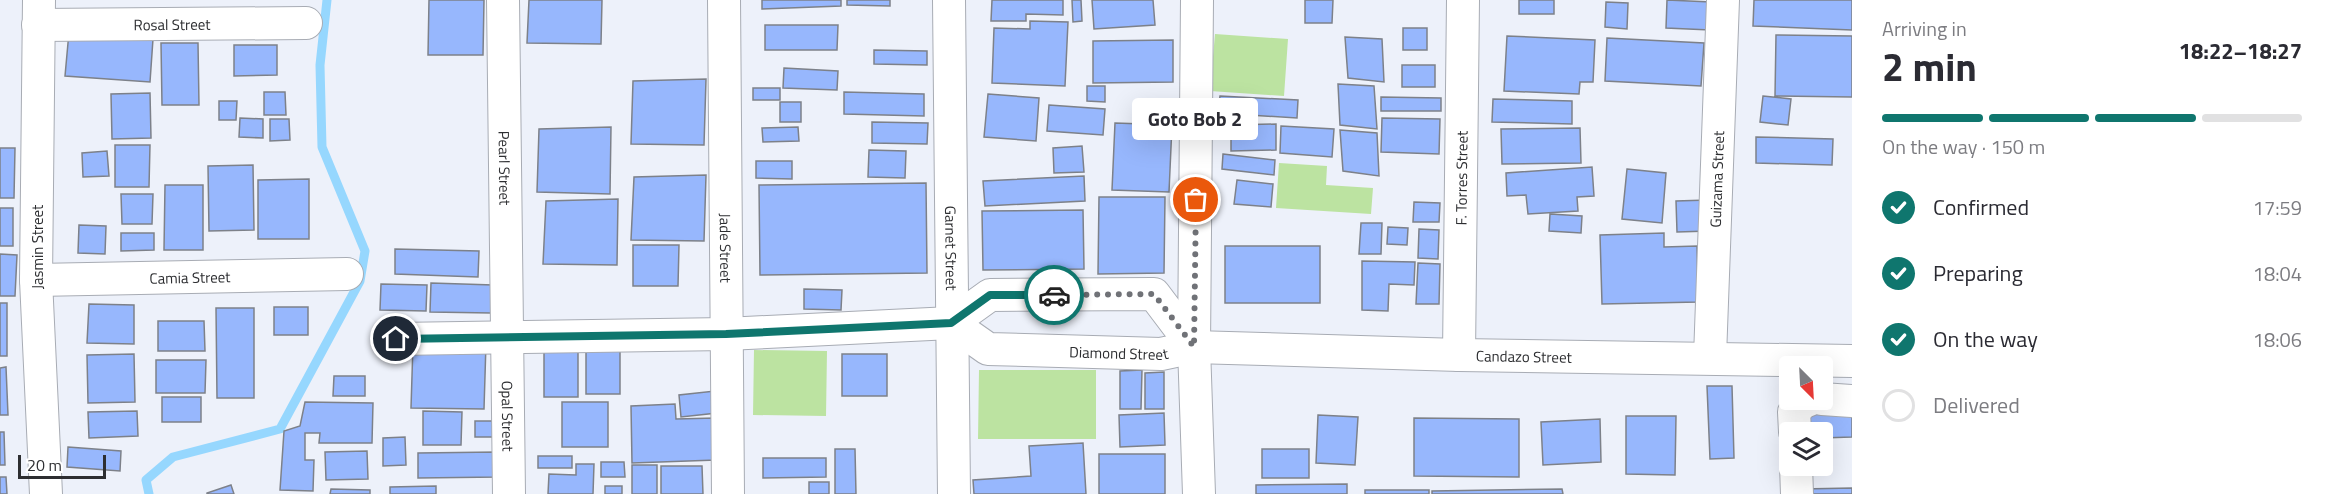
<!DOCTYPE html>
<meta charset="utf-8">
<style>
body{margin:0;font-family:"Titillium Web",sans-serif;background:#f2f2f3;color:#2b2b33;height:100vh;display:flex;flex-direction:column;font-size:22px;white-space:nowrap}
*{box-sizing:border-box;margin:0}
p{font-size:20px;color:#7c7c81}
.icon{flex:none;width:33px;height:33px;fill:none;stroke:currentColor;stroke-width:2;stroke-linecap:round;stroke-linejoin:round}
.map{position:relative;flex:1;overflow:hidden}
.sheet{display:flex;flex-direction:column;background:#fff;width:480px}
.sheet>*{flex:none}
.needle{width:39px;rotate:156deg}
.fabs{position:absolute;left:1779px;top:356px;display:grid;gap:12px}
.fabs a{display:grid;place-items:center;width:54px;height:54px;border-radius:6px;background:#fff;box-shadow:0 6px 24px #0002;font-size:30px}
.scale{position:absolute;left:18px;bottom:15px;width:88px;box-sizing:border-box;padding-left:6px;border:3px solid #2d2e31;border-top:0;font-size:16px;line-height:21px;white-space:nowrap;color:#2d2e31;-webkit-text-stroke:4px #fff;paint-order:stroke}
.pin{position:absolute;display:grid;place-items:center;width:51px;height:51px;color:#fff;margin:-26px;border:3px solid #fff;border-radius:50%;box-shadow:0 2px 6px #0007}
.courier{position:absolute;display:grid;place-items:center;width:60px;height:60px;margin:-30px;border:4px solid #0f766e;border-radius:50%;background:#fff;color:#222;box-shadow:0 2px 8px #0007}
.bubble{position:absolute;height:42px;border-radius:6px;background:#fff;box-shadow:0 6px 24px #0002;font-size:20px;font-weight:700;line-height:42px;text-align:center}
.overview em{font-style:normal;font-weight:700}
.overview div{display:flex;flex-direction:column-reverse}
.overview{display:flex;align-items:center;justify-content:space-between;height:102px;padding:0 30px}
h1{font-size:39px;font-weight:700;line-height:45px}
.bar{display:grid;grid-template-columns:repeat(4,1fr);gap:9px 6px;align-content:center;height:72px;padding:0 30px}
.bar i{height:8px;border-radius:4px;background:#e1e1e2}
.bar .active{background:#0f766e}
.bar p{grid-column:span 4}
ol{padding:0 30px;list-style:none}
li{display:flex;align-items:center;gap:18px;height:66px}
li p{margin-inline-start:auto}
li .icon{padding:6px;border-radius:50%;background:#0f766e;color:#fff;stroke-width:4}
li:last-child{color:#7c7c81}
li i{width:33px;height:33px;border:3px solid #e1e1e2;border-radius:50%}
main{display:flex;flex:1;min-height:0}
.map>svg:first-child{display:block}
</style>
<main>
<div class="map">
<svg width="1852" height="494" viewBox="0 0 1852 494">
<rect width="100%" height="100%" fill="#edf1fa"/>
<!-- green -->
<path fill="#bce3a1" d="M1215,34L1288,39L1284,96L1210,91Z
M1279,163L1327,166L1326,185L1373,188L1371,214L1276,208Z
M754,350L827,351L826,416L753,415Z
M979,370H1096V439H978Z"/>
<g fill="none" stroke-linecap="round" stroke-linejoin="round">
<!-- stream -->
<path stroke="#96d7fe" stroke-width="9" d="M149,494L146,480L173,457L280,429L360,281L365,251L322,147L320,65L327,0"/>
</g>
<!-- building -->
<path fill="#97b7fd" stroke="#7d8189" stroke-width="1.5" d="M429,0H484L483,55H428Z
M529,0H602L601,44L527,43Z
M762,0H841V6L762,9Z
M847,0H890V6L847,5Z
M992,0H1063V15L1026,14V21H991Z
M1072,0H1081L1082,21L1073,22Z
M1092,0H1153L1155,25L1094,29Z
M1305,0H1333L1332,23H1305Z
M1519,0H1554V14H1519Z
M1667,0L1711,2L1710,30L1666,28Z
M1754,0H1852V30L1753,26Z
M1606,2L1628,3L1627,29L1605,27Z
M1030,21L1068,22L1065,86L992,83L994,28L1030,29Z
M765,25H838L837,50H765Z
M1403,28H1427V50H1403Z
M69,32L153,39L150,82L65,76Z
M1776,35L1852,36V97L1775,96Z
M1507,36L1595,40L1593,82H1580L1579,94L1504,91Z
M1345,37L1382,39L1384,82L1348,78Z
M1607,38L1704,43L1701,86L1605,81Z
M1173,40V82L1093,83V41Z
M161,43H198L199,105H162Z
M234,45H277V75L234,76Z
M874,50L927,51V65L874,64Z
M1402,65H1435V87H1402Z
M784,68L838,71L837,90L783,88Z
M706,79L704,145L631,144L633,81Z
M1338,84L1374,86L1377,129L1340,125Z
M1087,86H1105V102L1087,101Z
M753,88H780V100H753Z
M264,92H285L286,115H264Z
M844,92L924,94V116L844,114Z
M150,93L151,138L112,139L111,94Z
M988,94L1039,98L1036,141L984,137Z
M1220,96L1298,100L1297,118L1218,113Z
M1763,96L1791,99L1788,125L1760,122Z
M1381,97L1441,98V111H1381Z
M1493,99L1572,101V124L1492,122Z
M219,101H237L236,120H219Z
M780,102H801V122H780Z
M1049,105L1105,109L1103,135L1047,131Z
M240,118L263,119V138L239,137Z
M1382,118L1440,119L1439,154L1381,152Z
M270,119H289L290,140L270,141Z
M872,122L928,123L927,144L872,143Z
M1115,123L1172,125L1169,192L1112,190Z
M1276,124V150L1231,151V125Z
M1281,126L1334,129L1332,157L1280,153Z
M611,127L610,194L537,192L539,129Z
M798,127L799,141L763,142L762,128Z
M1580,128L1581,163L1502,164L1501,129Z
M1340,130L1377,133L1379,176L1343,171Z
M1756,137L1833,139L1832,165L1756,163Z
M115,145H150L149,187H115Z
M1082,146L1084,172L1054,173L1053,148Z
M0,148H15L14,198H0Z
M869,150L906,151L905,178L868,177Z
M107,151L109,176L83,177L82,153Z
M1223,154L1275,160L1274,175L1222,169Z
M756,161H792V179L756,178Z
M253,165L254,230L209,231L208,166Z
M1592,167L1594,196L1577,197L1578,211L1528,214L1526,195L1507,196L1506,173Z
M1627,169L1666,173L1662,223L1622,219Z
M706,175L704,241L631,240L634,177Z
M1084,176L1085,201L985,206L983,181Z
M309,179V239H258V180Z
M1237,180L1273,184L1271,207L1234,204Z
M926,183L927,273L760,275L759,185Z
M165,185H203V250H164Z
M121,194H153L152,224H122Z
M1099,197H1165L1164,273L1098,274Z
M618,199L617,265L543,264L546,201Z
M1708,200L1709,231L1677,232L1676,201Z
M1414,202L1440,203L1439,222H1413Z
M0,208H13V246H0Z
M1083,210L1084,269L983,270L982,211Z
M1550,214L1582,216L1581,233L1549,231Z
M1361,223H1382L1381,254H1359Z
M79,225L106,226L105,254L78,253Z
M1388,227L1408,228L1407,245L1387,244Z
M1419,229L1439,230L1438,259L1418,258Z
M121,233H154V250L121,251Z
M1664,233V247L1697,246L1698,302L1602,304L1600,235Z
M633,245H679L678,286H633Z
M1225,246H1320V303H1225Z
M395,249L479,251L478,277L395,274Z
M0,254L17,255L15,296H0Z
M1362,261L1415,262L1414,285L1389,284L1388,311L1362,310Z
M1418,263L1440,264L1439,304H1416Z
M431,283L493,285L491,313L430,312Z
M381,284L427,285L426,311L380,310Z
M804,289L842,290L841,310L804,309Z
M0,303H7V356H0Z
M89,304L134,305V344L87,343Z
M274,307H308V335H274Z
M216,308H254V398H217Z
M158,321H204L205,351H158Z
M486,343L484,409L411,408L413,344Z
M586,349H620V394H586Z
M544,352H578V397H544Z
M134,354L135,402L88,403L87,355Z
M842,354H887V396H842Z
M156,360H206L205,393H156Z
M6,367L8,415H0V368Z
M1142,370L1141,409H1120V371Z
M1164,372V409H1145V373Z
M334,376H365V396H333Z
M1707,386H1732L1734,458L1710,459Z
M715,391L717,413L681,417L679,395Z
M162,397H201V422H162Z
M305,402L373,403L372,443H319L320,433H305V460H314L313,491L280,490L284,431L300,426Z
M562,402H608V447H562Z
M675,404L676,419L715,418L716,460L632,463L631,406Z
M1852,410V437L1822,438V432H1809L1808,411Z
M137,411L138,436L89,438L88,412Z
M423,411L462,412L461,445H423Z
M1164,413L1165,445L1120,447L1119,415Z
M1318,415L1358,417L1355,465L1316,463Z
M1626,416H1676L1675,475L1626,474Z
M1414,418L1519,419V477L1414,476Z
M1600,419L1601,462L1543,465L1541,422Z
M475,421H493V437H475Z
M0,432H4L5,465H0Z
M405,437L406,465L383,466V438Z
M1083,443L1086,494H974L973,480L1031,476L1029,446Z
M68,447L121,451L120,471L67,467Z
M835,449H855L856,494H835Z
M1262,449H1309V478H1262Z
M367,451L368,479L326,480L325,452Z
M497,452L498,477L418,478V453Z
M1099,454H1165V494H1099Z
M538,456H572V468H538Z
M763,458H826V477L763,478Z
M601,462H624L625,477H601Z
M576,464H594L593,494H548L549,474L576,475Z
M632,465H657V494H632Z
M661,466H702L703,494H661Z
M0,477H6L7,494H0Z
M809,482H829V494H809Z
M1347,484V494H1256V485Z
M231,485L234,494H207V493Z
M436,486V494H390V487Z
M605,486H622V494H605Z
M1852,488V494H1802V489Z
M331,489L370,490V494H330Z
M1562,489L1563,494H1432V491Z
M1365,490H1429V494H1365Z"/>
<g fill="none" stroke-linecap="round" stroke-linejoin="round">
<!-- minor casing -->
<g stroke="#a8acb4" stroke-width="34">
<g id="minor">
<path d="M39,0L36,280L46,494"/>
<path id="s1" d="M503,0L509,494"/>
<path id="s2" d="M724,0L728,494"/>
<path id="s3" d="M949,0L954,494"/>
<path d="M1197,0L1194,347L1199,494"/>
<path id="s4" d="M38,25L306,23"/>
<path id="s5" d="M36,280L347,274"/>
<path id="s6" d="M951,323L988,349L1161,354L1194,347L1459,355L1852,361"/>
<path d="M396,339L726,334L951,323L990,295L1154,294L1194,347"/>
<path id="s7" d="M1459,355L1463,0"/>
<path id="s8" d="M1710,357L1723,0"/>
<path d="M1822,399L1852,401"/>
<path d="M1795,432L1794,412L1802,403L1812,399"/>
<path d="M1796,465L1797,494"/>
</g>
</g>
<!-- minor -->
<use href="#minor" stroke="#fff" stroke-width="32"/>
</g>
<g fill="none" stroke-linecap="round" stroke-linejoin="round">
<!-- done -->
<path stroke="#707277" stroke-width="6" stroke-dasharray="0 10.8" d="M1054,295L1154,294L1194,347L1196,200"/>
<!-- route -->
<path stroke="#0f766e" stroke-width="8" d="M396,339L726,334L951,323L990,295H1054"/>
</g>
<g text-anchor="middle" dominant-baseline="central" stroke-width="4.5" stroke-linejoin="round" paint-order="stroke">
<!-- street labels -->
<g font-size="15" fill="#2d2e31" stroke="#fff">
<text stroke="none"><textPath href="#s4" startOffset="134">Rosal Street</textPath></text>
<text stroke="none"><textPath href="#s1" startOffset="168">Pearl Street</textPath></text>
<text stroke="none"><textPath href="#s7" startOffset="177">F. Torres Street</textPath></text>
<text stroke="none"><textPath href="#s8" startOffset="178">Guizama Street</textPath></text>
<text transform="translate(37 247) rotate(-90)">Jasmin Street</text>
<text stroke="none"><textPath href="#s2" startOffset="248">Jade Street</textPath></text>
<text stroke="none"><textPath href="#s3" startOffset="248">Garnet Street</textPath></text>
<text stroke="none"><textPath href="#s5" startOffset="154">Camia Street</textPath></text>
<text stroke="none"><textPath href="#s6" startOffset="176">Diamond Street</textPath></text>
<text stroke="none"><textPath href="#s6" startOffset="582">Candazo Street</textPath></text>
<text stroke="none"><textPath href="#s1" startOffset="416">Opal Street</textPath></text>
</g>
</g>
</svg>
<div class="fabs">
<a><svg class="needle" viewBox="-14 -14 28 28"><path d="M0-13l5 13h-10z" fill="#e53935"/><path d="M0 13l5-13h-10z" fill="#7c7c81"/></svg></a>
<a><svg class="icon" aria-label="layers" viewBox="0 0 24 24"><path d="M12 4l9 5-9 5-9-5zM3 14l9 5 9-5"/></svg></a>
</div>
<div class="scale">20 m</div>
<div class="pin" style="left:1196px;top:200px;background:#ea580c"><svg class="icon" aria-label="bag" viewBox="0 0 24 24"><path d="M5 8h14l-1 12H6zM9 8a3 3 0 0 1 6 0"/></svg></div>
<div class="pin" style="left:396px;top:339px;background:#1f2937"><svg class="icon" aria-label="home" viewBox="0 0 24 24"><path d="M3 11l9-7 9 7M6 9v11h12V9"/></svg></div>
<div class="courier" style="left:1054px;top:295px"><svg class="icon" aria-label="car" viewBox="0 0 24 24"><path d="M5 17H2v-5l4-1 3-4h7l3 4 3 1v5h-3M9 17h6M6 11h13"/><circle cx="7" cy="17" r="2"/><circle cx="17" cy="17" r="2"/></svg></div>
<div class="bubble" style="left:1132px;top:98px;width:126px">Goto Bob 2</div>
</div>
<section class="sheet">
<div class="overview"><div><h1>2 min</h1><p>Arriving in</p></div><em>18:22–18:27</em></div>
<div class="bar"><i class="active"></i><i class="active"></i><i class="active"></i><i></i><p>On the way · 150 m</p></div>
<ol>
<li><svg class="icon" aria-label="check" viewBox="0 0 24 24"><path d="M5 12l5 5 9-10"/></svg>Confirmed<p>17:59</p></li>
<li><svg class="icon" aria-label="check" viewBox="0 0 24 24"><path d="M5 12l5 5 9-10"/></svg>Preparing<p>18:04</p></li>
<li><svg class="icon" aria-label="check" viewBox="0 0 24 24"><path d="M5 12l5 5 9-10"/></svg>On the way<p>18:06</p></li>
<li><i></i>Delivered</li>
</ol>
</section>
</main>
